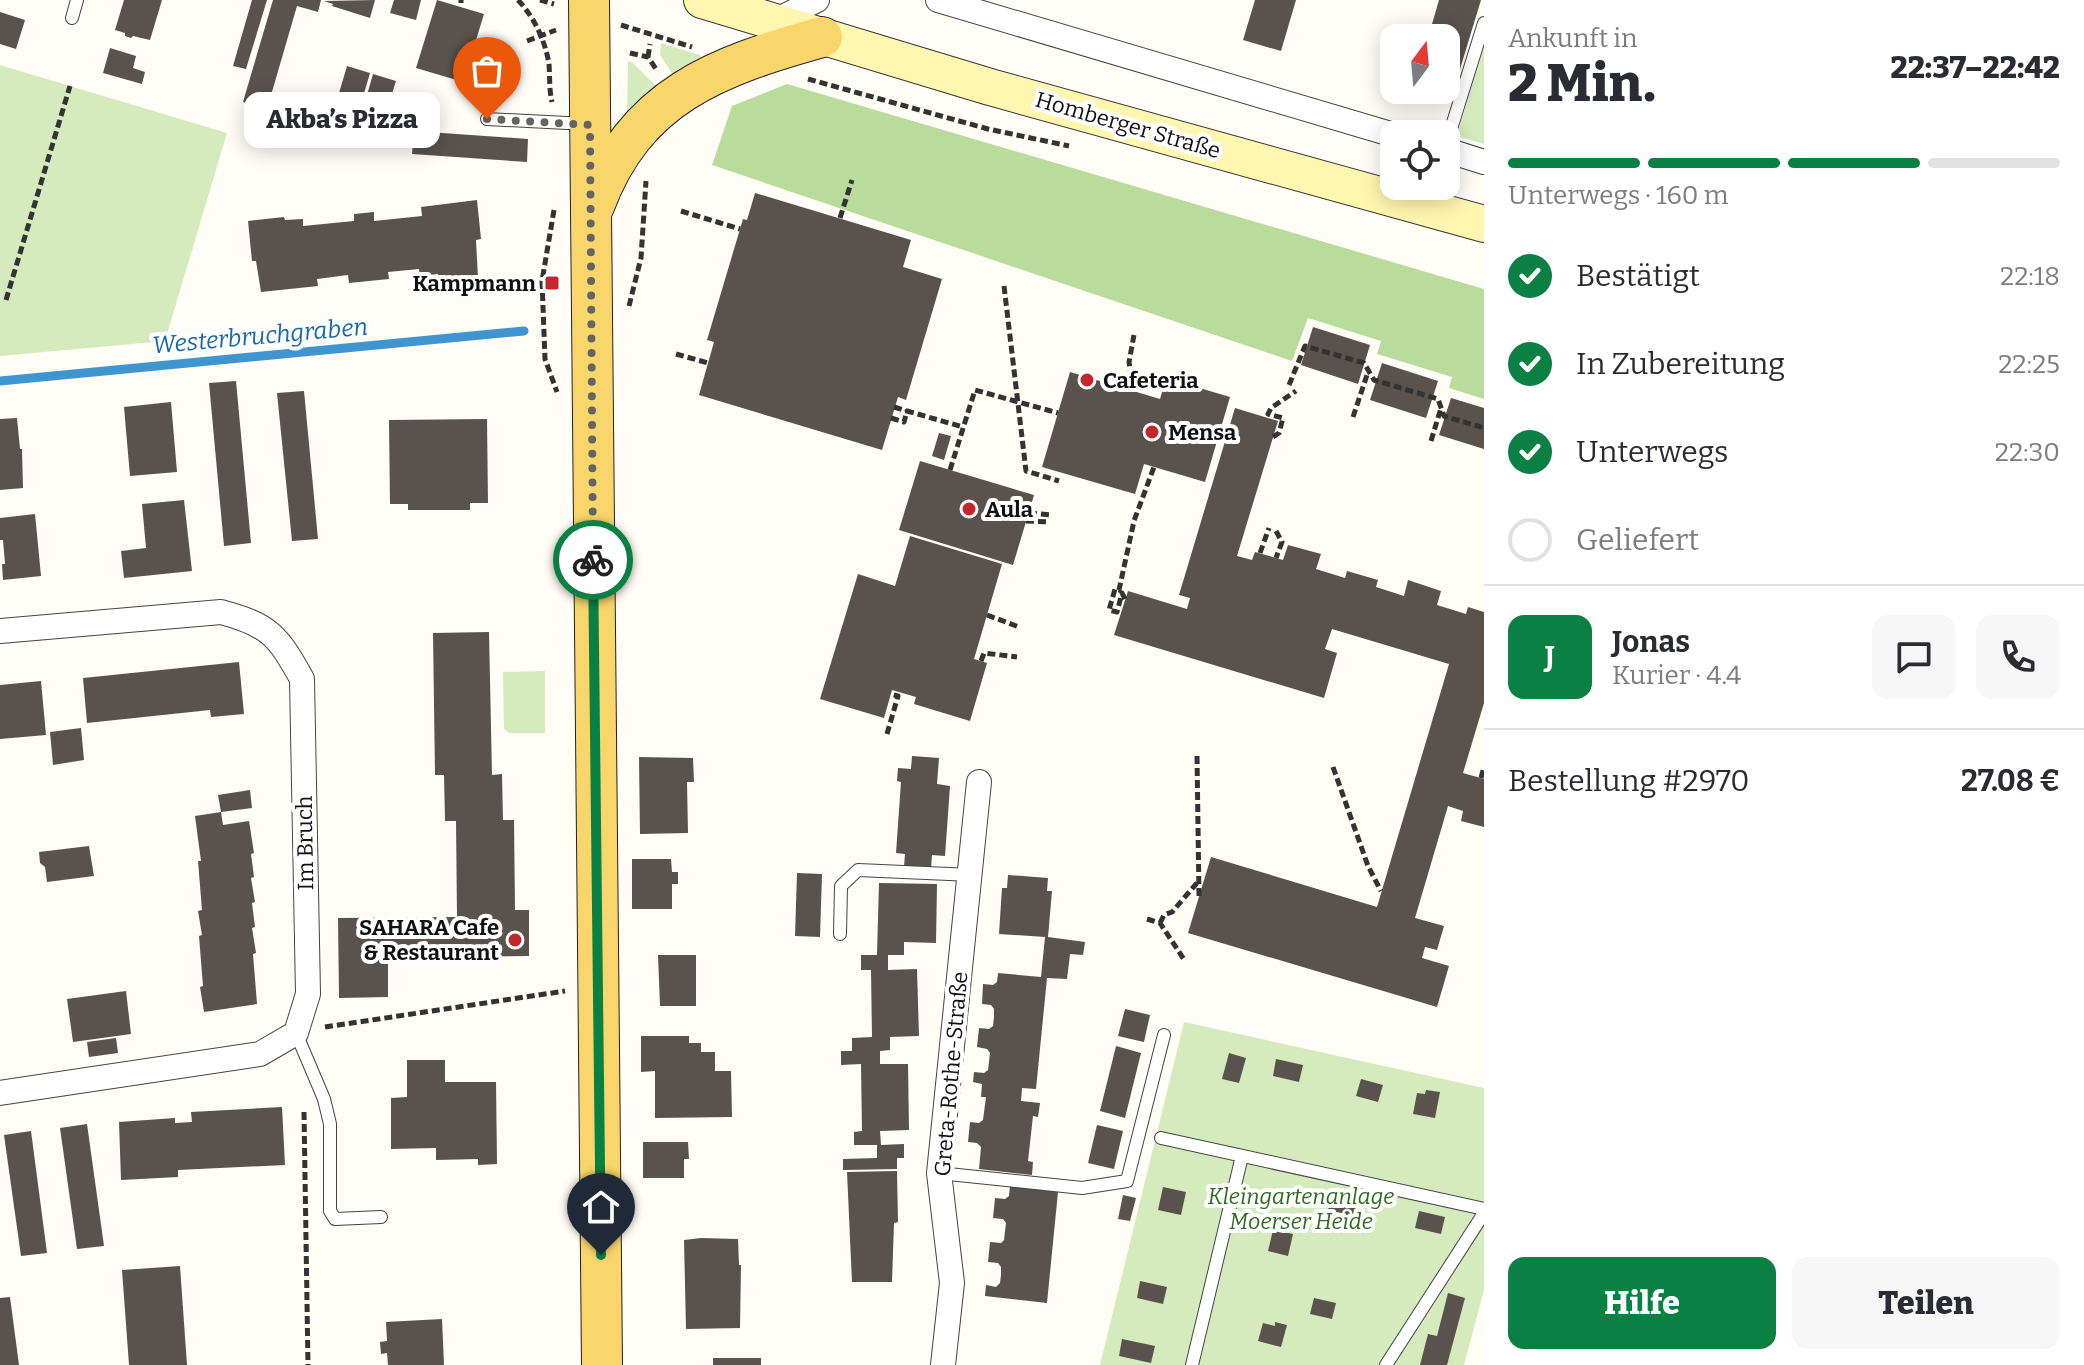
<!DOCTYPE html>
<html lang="de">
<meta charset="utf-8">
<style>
body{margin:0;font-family:Bitter,serif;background:#f7f7f7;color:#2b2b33;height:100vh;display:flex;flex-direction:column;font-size:30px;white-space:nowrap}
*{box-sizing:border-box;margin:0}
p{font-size:26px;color:#7c7c81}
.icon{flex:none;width:44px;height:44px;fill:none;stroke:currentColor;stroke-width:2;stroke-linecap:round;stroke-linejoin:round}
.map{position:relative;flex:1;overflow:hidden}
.panel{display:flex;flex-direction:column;background:#fff;width:600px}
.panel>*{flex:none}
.needle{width:52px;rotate:16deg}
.controls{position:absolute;left:1380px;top:24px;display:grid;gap:16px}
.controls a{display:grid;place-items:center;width:80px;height:80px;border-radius:16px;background:#fff;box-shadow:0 4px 20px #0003;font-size:40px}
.pin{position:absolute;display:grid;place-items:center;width:68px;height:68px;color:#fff;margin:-82px -34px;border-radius:50% 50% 50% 0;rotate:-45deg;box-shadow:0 0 8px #0007}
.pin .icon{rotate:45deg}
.courier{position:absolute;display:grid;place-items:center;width:80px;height:80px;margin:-40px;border:6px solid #0b8043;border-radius:50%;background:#fff;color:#222;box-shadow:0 2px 10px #0007}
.bubble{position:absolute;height:56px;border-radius:16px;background:#fff;box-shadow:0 4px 20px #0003;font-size:26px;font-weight:800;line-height:56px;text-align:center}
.headline em{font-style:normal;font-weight:800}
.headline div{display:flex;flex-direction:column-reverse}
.headline{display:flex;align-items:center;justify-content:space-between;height:136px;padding:0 24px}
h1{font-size:52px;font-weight:800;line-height:60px}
.bar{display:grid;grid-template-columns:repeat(4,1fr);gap:12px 8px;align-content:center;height:96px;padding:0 24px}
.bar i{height:10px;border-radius:6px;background:#e1e1e2}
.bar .on{background:#0b8043}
.bar p{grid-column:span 4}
.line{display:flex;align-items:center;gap:20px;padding:0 24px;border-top:2px solid #e1e1e2}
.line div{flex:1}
.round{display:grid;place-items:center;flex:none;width:84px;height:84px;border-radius:16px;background:#f7f7f7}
ol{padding:0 24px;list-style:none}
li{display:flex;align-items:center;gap:24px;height:88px}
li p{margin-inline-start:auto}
li .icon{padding:8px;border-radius:50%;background:#0b8043;color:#fff;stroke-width:4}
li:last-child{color:#7c7c81}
li i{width:44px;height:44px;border:4px solid #e1e1e2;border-radius:50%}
.action{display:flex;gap:16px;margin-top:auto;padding:16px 24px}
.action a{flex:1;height:92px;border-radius:16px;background:#0b8043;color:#fff;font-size:32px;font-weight:800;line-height:92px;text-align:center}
.action a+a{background:#f7f7f7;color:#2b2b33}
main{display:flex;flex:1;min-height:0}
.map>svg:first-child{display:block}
</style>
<main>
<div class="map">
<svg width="1484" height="1365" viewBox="0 0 1484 1365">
<rect width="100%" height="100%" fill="#fffdf5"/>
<!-- green -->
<path fill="#d5ebbd" d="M661,43L700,55L703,60L675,78L660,55Z
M1484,43V144L1457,136Z
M628,61L632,62L660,90L627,115Z
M0,65L227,133L165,341L0,356Z
M545,671V733H509L504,729L503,672Z
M1184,1022L1484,1088V1290L1464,1365H1100Z"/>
<!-- forest -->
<path fill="#b9dc9c" d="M787,84L1484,289V399L1449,388L1452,377L1377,354L1381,341L1308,318L1292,361L712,165L732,106Z"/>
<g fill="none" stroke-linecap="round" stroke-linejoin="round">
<!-- stream -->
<path stroke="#3f96cf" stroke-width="9" d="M0,381L524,331"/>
</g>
<!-- building -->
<path fill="#5a524d" d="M124,0H162L150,40L133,36L131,38L125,36V33L115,30Z
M252,0H267L246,69L233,66Z
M273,0H321L318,12L297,6L267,109L243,102Z
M375,0L370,18L332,6L333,4L324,1Z
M394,0H421L416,20L390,13Z
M437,0L484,14L465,76H462L460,81L416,68Z
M1255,0H1296L1281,51L1243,40Z
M1439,0H1481L1450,102L1413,91L1446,90V38H1428Z
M0,12L25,20L16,49L0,44Z
M110,48L136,56L133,68L145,72L142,84L103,73Z
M347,66L370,73L352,134L329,127Z
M373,74L396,81L381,129L359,123Z
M414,131L528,139L527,162L412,154Z
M755,193L911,240L903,267L942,279L906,400L898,397L882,450L699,395L714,342L707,340L743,219L747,220Z
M477,200L481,239L476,240L478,278L439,282L438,274L420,276L419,269L388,272L389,279L349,283L348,275L317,279L318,286L261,292L256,261H252L248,221L284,217L285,220L303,219V226L354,221V214L374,212V221L422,216L421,207Z
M1313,327L1370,345L1358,384L1301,365Z
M1382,363L1438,381L1426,418L1370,400Z
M1070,372L1160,399L1166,378L1230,397L1205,482L1144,464L1135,494L1042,467Z
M236,381L251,543L224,546L209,383Z
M304,391L318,539L292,541L277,393Z
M1451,398L1484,408V449L1439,435Z
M171,402L177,472L130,476L124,407Z
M1235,408L1278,421L1237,556L1252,560L1255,552L1283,560L1288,545L1321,554L1316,569L1345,578L1347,571L1378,580L1376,587L1404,596L1408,580L1441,591L1437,605L1466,614L1468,607L1484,612V703L1463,773L1484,779V827L1461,821L1463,811L1448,806L1415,918L1444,926L1437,950L1425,947L1422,958L1449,966L1437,1007L1188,933L1211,857L1377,907L1449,664L1332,629L1325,649L1337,653L1324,698L1114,635L1128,591L1187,609L1190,598L1179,595Z
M17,418L20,449H22L23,488L0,490V419Z
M487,419L488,503H470V510H408V504H390L389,420Z
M939,433L951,436L944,460L932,456Z
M920,461L1034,495L1013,565L899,530Z
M184,500L192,571L124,578L121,551L146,548L142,504Z
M35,514L41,576L3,580L2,564H5L3,540H0V518Z
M910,536L1002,564L974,659L987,663L970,721L914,704L916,697L892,690L884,718L820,699L858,574L895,586Z
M489,632L492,775L502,774L503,820H514L515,910H529V956L388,958V997L339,998L338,918L457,917L456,821H445L444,775H435L433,633Z
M239,662L244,714L211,717L210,710L87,723L83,678Z
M41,681L46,735L0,739V685Z
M81,728L84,760L53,765L50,732Z
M912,756L939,758L937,784L950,786L945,856L932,855L931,869L904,867L905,854L896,853L901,782L897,781L898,768L911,769Z
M639,757L693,758L694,782H687L688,833L640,834Z
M250,790L252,808L221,812L218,795Z
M221,812L223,825L249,821L254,853L251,854L254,877L251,878L255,902L252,903L255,927L252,928L256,953L253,954L257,1004L204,1012L200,987L203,986L199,936L202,935L198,911L202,910L198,861H201L195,816Z
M89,846L94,876L47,882L45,867L40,863L39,852Z
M632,859H671L672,872H678V884H672V909H632Z
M797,873L822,874L820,937L795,936Z
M1008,875L1048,878L1047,891H1052L1048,937L1085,942L1083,955L1070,954L1067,979L1047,978L1036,1089L1022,1088L1021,1101L1040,1103L1038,1117L1033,1116L1028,1161L1033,1162L1032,1175L979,1169L981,1147L977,1143L968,1142L970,1122L979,1123L983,1120L986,1097H981L982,1084L973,1082L974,1072L984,1073L988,1070L990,1053L987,1049L977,1047L979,1028L989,1029L993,1026L994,1017V1009L991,1005L982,1004L983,984L993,985L997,982L998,973L1041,977L1045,937L999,934L1002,888H1007Z
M879,883L937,884L936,943L904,942V955H888V970L917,969L919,1036L890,1037V1050L880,1051V1064H908L909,1130L880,1131L881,1145L904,1144V1158H897V1169L843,1170V1159L877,1158V1145H854V1132L862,1131L861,1064L841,1065V1051H852V1038L872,1037L871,970H861V955H877Z
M658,955H696V1006H660Z
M126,991L131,1034L73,1042L67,999Z
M1125,1009L1150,1015L1144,1042L1118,1036Z
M641,1036H689V1043H701V1052H715V1071H731L732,1117L655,1118V1071L641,1072Z
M116,1038L118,1053L89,1057L87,1042Z
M1116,1046L1141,1053L1125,1118L1100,1111Z
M1229,1053L1246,1058L1239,1083L1222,1079Z
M1276,1059L1303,1065L1299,1082L1273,1076Z
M407,1060H445V1082H496L497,1164L478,1165V1159L436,1160V1148L391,1149V1098L407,1097Z
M1361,1079L1383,1085L1378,1102L1356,1096Z
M1426,1090L1440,1092L1435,1118L1413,1114L1417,1093L1425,1094Z
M282,1107L285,1165L178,1170V1177L121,1180L119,1122L175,1118V1123L192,1122L191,1112Z
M87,1124L104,1246L77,1249L60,1128Z
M1097,1125L1123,1131L1114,1169L1088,1163Z
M31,1131L47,1253L21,1256L4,1135Z
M643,1142H688L689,1159H684V1178H643Z
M897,1171L898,1222L894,1223L892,1282H852L847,1172Z
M1010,1186L1058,1192L1047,1303L985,1296L986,1285L996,1287L1000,1283L1001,1275V1267L998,1263L988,1262L990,1242L1001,1243L1004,1240L1006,1223L1003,1219L993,1218L995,1198L1005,1199L1009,1196Z
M1163,1187L1186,1192L1181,1215L1158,1210Z
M1331,1192L1358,1198L1355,1216L1328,1210Z
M1123,1195L1136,1198L1130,1221L1118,1219Z
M1419,1211L1445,1217L1441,1234L1415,1228Z
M1273,1230L1293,1234L1288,1256L1268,1251Z
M701,1238L738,1239L739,1265H741L740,1328L686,1329L684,1240Z
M180,1266L187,1365H129L122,1270Z
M1140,1281L1167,1287L1163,1304L1137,1298Z
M1448,1293L1465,1298L1447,1365H1420L1428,1334L1437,1336Z
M10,1297L19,1365H0V1298Z
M1314,1298L1336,1303L1332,1319L1310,1314Z
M442,1319L444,1365H388L387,1353L381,1354L380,1342L387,1341L386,1322Z
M1275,1322L1287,1325L1281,1347L1258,1341L1263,1323L1275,1326Z
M1122,1339L1155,1346L1151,1363L1119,1356Z
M713,1358H761V1365H713Z"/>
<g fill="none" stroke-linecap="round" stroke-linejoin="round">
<!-- lane casing -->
<g stroke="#444" stroke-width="14">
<path id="lane" d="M72,18L77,0
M487,119L587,124
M1446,145L1484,23
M840,934L841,886L858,870L972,875
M296,1033L324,1099L330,1124V1211L335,1219L381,1217
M1161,1138L1484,1209
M939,1173L1082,1188L1127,1181L1164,1035
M1192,1365L1242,1156
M1386,1365L1484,1213"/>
</g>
<!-- street casing -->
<g stroke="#444" stroke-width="26">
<path id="street" d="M938,0L1394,135
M773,22L817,0
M1446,150L1484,162
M0,631L221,612C270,625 278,636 302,679L308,994L296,1033L260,1054L0,1093
M943,1365L952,1283L939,1173L979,782"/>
</g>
<!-- secondary casing -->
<g stroke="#333" stroke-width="38">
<path id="secondary" d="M702,0L990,87L1484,224"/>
</g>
<!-- primary casing -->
<g stroke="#222" stroke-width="42">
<path id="primary" d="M589,0L602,1365
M594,206C635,95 718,66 822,37"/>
</g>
<!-- path -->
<path stroke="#333" stroke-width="5" stroke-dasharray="8 4" stroke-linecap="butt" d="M518,0C534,17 545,40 549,64C550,77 549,90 552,102
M540,0L554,4
M461,3V0
M621,25L692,47
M527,41L556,30
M630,53L648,57L656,69
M648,57L650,44
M808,79L988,129L1069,146
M554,210L542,281L545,359L557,392
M681,211L740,229
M840,218L852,180
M1004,286L1026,471L1059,481
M6,300L70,86
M629,306L641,258L646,181
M676,354L708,363
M1289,385L1305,346L1364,363L1374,380L1438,399L1444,416L1484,428
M1133,390L1129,362L1134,335
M894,407L907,411
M1353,417L1368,372
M891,418L904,422L907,411L963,427
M1273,437L1279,433L1283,418L1268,414L1271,408L1296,391
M1431,441L1441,408
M950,470L975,390L1058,413
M1029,513L1052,515
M1026,521L1049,522
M1276,531L1282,542L1276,558
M1260,553L1269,528
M1125,599L1122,593L1117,612L1109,610L1115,589L1119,590L1134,521L1154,467
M987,615L1019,627
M981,661L984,653L1017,657
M887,734L898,696L891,694
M1197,756L1199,896
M1333,767L1368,866L1381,891
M1481,778L1484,767
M1147,919L1160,923L1185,961
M1160,923L1164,915L1172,912L1197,883
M325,1027L565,991
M304,1112L308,1365"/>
<!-- lane -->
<use href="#lane" stroke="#fff" stroke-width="12"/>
<!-- street -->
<use href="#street" stroke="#fff" stroke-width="24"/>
<!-- secondary -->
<use href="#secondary" stroke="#fff6b0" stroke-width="36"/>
<!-- primary -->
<use href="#primary" stroke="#f9d66b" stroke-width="40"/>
</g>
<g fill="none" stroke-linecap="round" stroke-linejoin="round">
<!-- done -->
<path stroke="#646461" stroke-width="8" stroke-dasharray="0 14.4" d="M487,119L590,125L593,560"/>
<!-- route -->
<path stroke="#0b8043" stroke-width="10" d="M593,560L601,1255"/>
</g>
<!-- markers -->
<g fill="#c4262e" stroke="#fff" stroke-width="3">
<rect x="544" y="275" width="16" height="16" rx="4"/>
<circle cx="1087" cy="380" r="8"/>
<circle cx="1152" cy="432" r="8"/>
<circle cx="969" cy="509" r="8"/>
<circle cx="515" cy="940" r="8"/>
</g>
<g text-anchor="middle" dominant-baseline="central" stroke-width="8" stroke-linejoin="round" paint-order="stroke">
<!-- street labels -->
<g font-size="22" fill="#111" stroke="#fff">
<text transform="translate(1128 125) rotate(16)">Homberger Straße</text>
<text transform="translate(305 843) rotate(-91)">Im Bruch</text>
<text transform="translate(951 1074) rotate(-85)">Greta-Rothe-Straße</text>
</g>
<!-- poi labels -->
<g font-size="22" font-weight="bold" fill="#111" stroke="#fff" text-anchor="start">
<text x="536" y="283" text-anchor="end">Kampmann</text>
<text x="1103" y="380">Cafeteria</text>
<text x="1168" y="432">Mensa</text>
<text x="985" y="509">Aula</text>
<text x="499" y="927" text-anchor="end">SAHARA Cafe<tspan x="499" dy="25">&amp; Restaurant</tspan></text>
</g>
<!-- park labels -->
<g font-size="22" font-style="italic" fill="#2f6b1f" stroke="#fff">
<text x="1301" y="1196">Kleingartenanlage<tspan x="1301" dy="25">Moerser Heide</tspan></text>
</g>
<!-- water labels -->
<g font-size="24" font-style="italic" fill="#1768a6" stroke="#fff">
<text transform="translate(260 336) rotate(-5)">Westerbruchgraben</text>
</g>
</g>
</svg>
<div class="controls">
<a><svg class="needle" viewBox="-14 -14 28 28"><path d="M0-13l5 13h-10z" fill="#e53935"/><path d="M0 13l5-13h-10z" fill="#7c7c81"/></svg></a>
<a><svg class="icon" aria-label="locate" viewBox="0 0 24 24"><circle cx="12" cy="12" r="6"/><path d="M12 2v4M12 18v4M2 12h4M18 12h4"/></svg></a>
</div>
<div class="pin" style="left:487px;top:119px;background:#ea580c"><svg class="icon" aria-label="bag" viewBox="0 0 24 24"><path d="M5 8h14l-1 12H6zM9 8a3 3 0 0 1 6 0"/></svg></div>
<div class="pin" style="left:601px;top:1255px;background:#1f2937"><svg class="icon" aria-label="home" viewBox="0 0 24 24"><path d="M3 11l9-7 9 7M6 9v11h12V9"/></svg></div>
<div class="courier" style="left:593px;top:560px"><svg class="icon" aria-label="bike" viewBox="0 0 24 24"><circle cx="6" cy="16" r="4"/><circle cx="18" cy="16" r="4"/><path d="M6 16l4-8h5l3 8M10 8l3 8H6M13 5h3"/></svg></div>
<div class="bubble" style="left:244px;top:92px;width:196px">Akba’s Pizza</div>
</div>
<section class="panel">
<div class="headline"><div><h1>2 Min.</h1><p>Ankunft in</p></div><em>22:37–22:42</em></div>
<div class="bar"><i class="on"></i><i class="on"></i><i class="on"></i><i></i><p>Unterwegs · 160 m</p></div>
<ol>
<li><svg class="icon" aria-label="check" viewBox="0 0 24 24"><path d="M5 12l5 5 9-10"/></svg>Bestätigt<p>22:18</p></li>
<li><svg class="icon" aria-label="check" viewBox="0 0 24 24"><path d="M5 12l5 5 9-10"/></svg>In Zubereitung<p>22:25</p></li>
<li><svg class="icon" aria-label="check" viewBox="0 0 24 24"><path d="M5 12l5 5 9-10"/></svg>Unterwegs<p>22:30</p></li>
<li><i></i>Geliefert</li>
</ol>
<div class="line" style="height:144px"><b class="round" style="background:#0b8043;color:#fff">J</b><div><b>Jonas</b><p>Kurier · 4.4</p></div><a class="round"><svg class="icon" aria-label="chat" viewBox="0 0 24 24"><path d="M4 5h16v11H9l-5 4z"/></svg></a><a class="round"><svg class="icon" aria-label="phone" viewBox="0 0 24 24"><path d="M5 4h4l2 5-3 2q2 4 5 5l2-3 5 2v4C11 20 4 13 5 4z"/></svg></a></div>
<div class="line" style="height:104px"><div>Bestellung #2970</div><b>27.08 €</b></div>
<div class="action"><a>Hilfe</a><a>Teilen</a></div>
</section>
</main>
